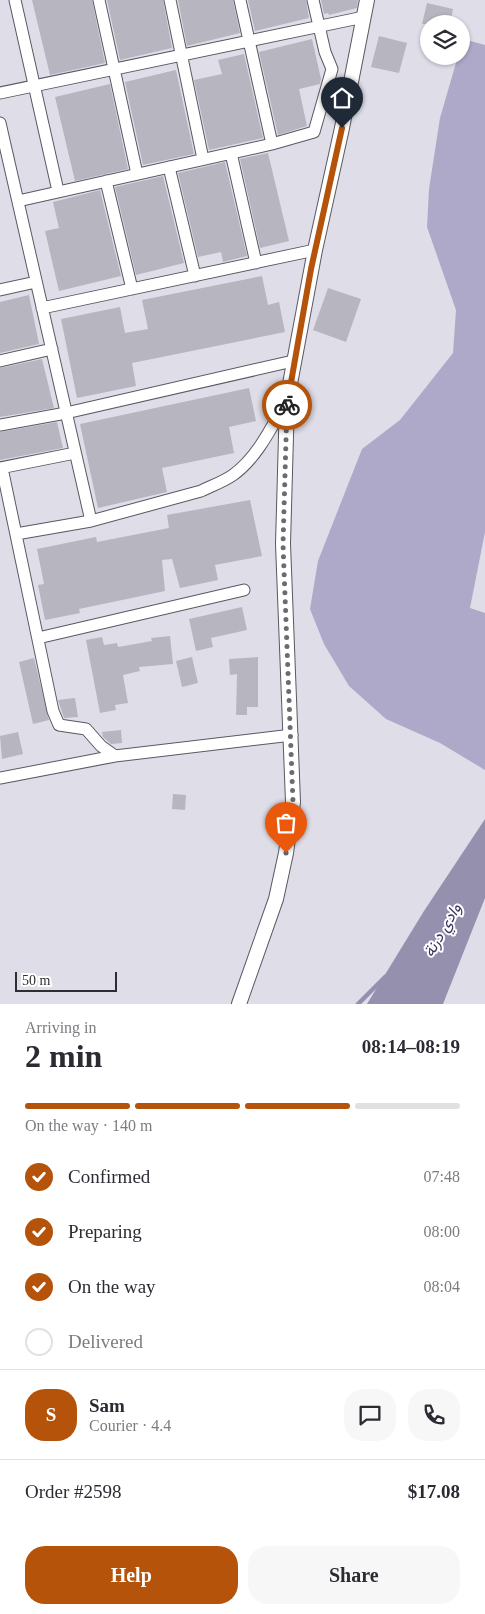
<!DOCTYPE html>
<meta charset="utf-8">
<style>
body{margin:0;font-family:"Times New Roman",Vazirmatn,serif;background:#f7f7f7;color:#2b2b33;height:100vh;display:flex;flex-direction:column;font-size:19px;white-space:nowrap}
*{box-sizing:border-box;margin:0}
p{font-size:16px;color:#7c7c81}
.icon{flex:none;width:28px;height:28px;fill:none;stroke:currentColor;stroke-width:2;stroke-linecap:round;stroke-linejoin:round}
.map{position:relative;height:1004px;overflow:hidden}
.side{display:flex;flex-direction:column;background:#fff;flex:1}
.side>*{flex:none}
.buttons{position:absolute;left:420px;top:15px;display:grid;gap:10px}
.buttons a{display:grid;place-items:center;width:50px;height:50px;border-radius:50%;background:#fff;box-shadow:0 1px 4px #0004;font-size:25px}
.scale{position:absolute;left:15px;bottom:12px;width:102px;box-sizing:border-box;padding-left:5px;border:2px solid #2e2e32;border-top:0;font-size:14px;line-height:18px;white-space:nowrap;color:#2e2e32;-webkit-text-stroke:4px #fff;paint-order:stroke}
.pin{position:absolute;display:grid;place-items:center;width:42px;height:42px;color:#fff;margin:-51px -21px;border-radius:50% 50% 50% 0;rotate:-45deg;box-shadow:0 0 5px #0007}
.pin .icon{rotate:45deg}
.courier{position:absolute;display:grid;place-items:center;width:50px;height:50px;margin:-25px;border:4px solid #b45309;border-radius:50%;background:#fff;color:#222;box-shadow:0 1px 6px #0007}
.overview em{font-style:normal;font-weight:800}
.overview div{display:flex;flex-direction:column-reverse}
.overview{display:flex;align-items:center;justify-content:space-between;height:85px;padding:0 25px}
h1{font-size:32px;font-weight:800;line-height:38px}
.bar{display:grid;grid-template-columns:repeat(4,1fr);gap:8px 5px;align-content:center;height:60px;padding:0 25px}
.bar i{height:6px;border-radius:4px;background:#e1e1e2}
.bar .selected{background:#b45309}
.bar p{grid-column:span 4}
.line{display:flex;align-items:center;gap:12px;padding:0 25px;border-top:1px solid #e1e1e2}
.line div{flex:1}
.round{display:grid;place-items:center;flex:none;width:52px;height:52px;border-radius:20px;background:#f7f7f7}
ol{padding:0 25px;list-style:none}
li{display:flex;align-items:center;gap:15px;height:55px}
li p{margin-inline-start:auto}
li .icon{padding:5px;border-radius:50%;background:#b45309;color:#fff;stroke-width:4}
li:last-child{color:#7c7c81}
li i{width:28px;height:28px;border:2px solid #e1e1e2;border-radius:50%}
.action{display:flex;gap:10px;margin-top:auto;padding:10px 25px}
.action a{flex:1;height:58px;border-radius:20px;background:#b45309;color:#fff;font-size:20px;font-weight:800;line-height:58px;text-align:center}
.action a+a{background:#f7f7f7;color:#2b2b33}
.map>svg:first-child{display:block}
</style>
<div class="map">
<svg width="485" height="1004" viewBox="0 0 485 1004">
<rect width="100%" height="100%" fill="#dedde8"/>
<!-- forest -->
<path fill="#aea9c9" d="M463,39L485,45V532L470,608L485,613V770L440,743L386,719L349,686L324,644L310,609L318,561L362,449L400,420L453,353L456,310L427,227L429,189L440,118L458,56H461Z"/>
<!-- water -->
<path fill="#9590ae" d="M485,819V898L443,1004H367L424,911Z"/>
<g fill="none" stroke-linecap="round" stroke-linejoin="round">
<!-- stream -->
<path stroke="#9590ae" stroke-width="4.5" d="M358,1004L385,977"/>
</g>
<!-- building -->
<path fill="#b7b5c0" d="M32,0H92L105,63L50,75Z
M107,0H163L172,48L120,60Z
M178,0H233L240,33L187,46Z
M248,0H306L309,18L255,31Z
M321,0H358L357,8L329,15L328,13L324,14Z
M427,3L453,9L450,24H422Z
M379,36L407,43L399,73L371,67Z
M312,39L321,79L320,84L299,89L307,126L278,135L259,52Z
M244,54L263,138L209,150L194,80L222,74L218,60Z
M176,70L194,154L143,165L125,82Z
M110,84L128,169L75,181L55,97Z
M268,153L289,241L260,248L240,159Z
M225,162L247,256L223,262L221,252L198,257L178,173Z
M163,176L184,263L136,275L115,187Z
M100,190L121,276L59,291L45,231L59,228L53,202Z
M262,276L268,305L279,302L285,332L132,363L136,386L77,398L61,319L120,307L125,333L148,329L142,300Z
M328,288L361,299L346,342L313,330Z
M29,295L39,344L0,353V302Z
M42,359L54,408L0,417V368Z
M249,388L256,421L229,427L234,453L162,468L167,492L98,508L80,424Z
M57,422L63,448L0,460V432Z
M250,500L262,556L215,565L218,580L180,588L172,559L162,560L165,591L79,609L80,613L45,620L38,585L44,584L37,549L96,537L97,542L169,528L167,515Z
M242,607L247,630L211,638L213,647L196,651L189,619Z
M170,636L173,664L139,667L140,671L123,675L128,703L115,705L116,710L100,713L86,640L102,637L104,645L117,643L118,647L152,641L151,638Z
M192,657L198,683L182,687L176,661Z
M258,657V707H247V715H236L237,674L230,675L229,659Z
M34,658L49,720L33,724L19,662Z
M75,698L78,717L64,718L58,700Z
M121,730L122,743L111,744L103,737L102,732Z
M18,732L23,754L2,759L0,736Z
M173,794L186,795L185,810L172,809Z"/>
<g fill="none" stroke-linecap="round" stroke-linejoin="round">
<!-- minor casing -->
<g stroke="#5a5861" stroke-width="13">
<path id="minor" d="M15,0L58,191
M99,0L137,174
M170,0L203,159
M240,0L272,144
M0,93L364,17
M0,123L91,521
M231,153L256,263
M169,167L195,276
M106,181L132,289
M18,201L272,144L314,132L332,69L325,52L313,0
M0,290L36,282
M42,308L315,250
M0,361L52,349
M0,425L66,413L293,361
M0,468L75,453
M2,468L53,711L59,725L86,729L101,746L115,756
M16,534L91,521L201,491C211,486 223,482 233,475C258,457 272,426 287,400
M38,638L244,590
M0,778L115,756L292,735"/>
</g>
<!-- tertiary casing -->
<g stroke="#5a5861" stroke-width="16">
<path id="tertiary" d="M239,1004L276,899L286,853L293,802L283,544L287,400L315,250L342,128L367,0"/>
</g>
<!-- minor -->
<use href="#minor" stroke="#fff" stroke-width="11"/>
<!-- tertiary -->
<use href="#tertiary" stroke="#fff" stroke-width="14"/>
</g>
<g fill="none" stroke-linecap="round" stroke-linejoin="round">
<!-- done -->
<path stroke="#6c6b72" stroke-width="5" stroke-dasharray="0 9" d="M286,853L293,802L283,544L287,405"/>
<!-- route -->
<path stroke="#b45309" stroke-width="6" d="M287,405L311,269L342,128"/>
</g>
<g text-anchor="middle" dominant-baseline="central" stroke-width="4" stroke-linejoin="round" paint-order="stroke">
<!-- water labels -->
<g font-size="16" font-style="italic" fill="#3e3460" stroke="#fff">
<text transform="translate(442 930) rotate(-60)">وادي درنة</text>
</g>
</g>
</svg>
<div class="buttons">
<a><svg class="icon" aria-label="layers" viewBox="0 0 24 24"><path d="M12 4l9 5-9 5-9-5zM3 14l9 5 9-5"/></svg></a>
</div>
<div class="scale">50 m</div>
<div class="pin" style="left:286px;top:853px;background:#ea580c"><svg class="icon" aria-label="bag" viewBox="0 0 24 24"><path d="M5 8h14l-1 12H6zM9 8a3 3 0 0 1 6 0"/></svg></div>
<div class="pin" style="left:342px;top:128px;background:#1f2937"><svg class="icon" aria-label="home" viewBox="0 0 24 24"><path d="M3 11l9-7 9 7M6 9v11h12V9"/></svg></div>
<div class="courier" style="left:287px;top:405px"><svg class="icon" aria-label="bike" viewBox="0 0 24 24"><circle cx="6" cy="16" r="4"/><circle cx="18" cy="16" r="4"/><path d="M6 16l4-8h5l3 8M10 8l3 8H6M13 5h3"/></svg></div>
</div>
<section class="side">
<div class="overview"><div><h1>2 min</h1><p>Arriving in</p></div><em>08:14–08:19</em></div>
<div class="bar"><i class="selected"></i><i class="selected"></i><i class="selected"></i><i></i><p>On the way · 140 m</p></div>
<ol>
<li><svg class="icon" aria-label="check" viewBox="0 0 24 24"><path d="M5 12l5 5 9-10"/></svg>Confirmed<p>07:48</p></li>
<li><svg class="icon" aria-label="check" viewBox="0 0 24 24"><path d="M5 12l5 5 9-10"/></svg>Preparing<p>08:00</p></li>
<li><svg class="icon" aria-label="check" viewBox="0 0 24 24"><path d="M5 12l5 5 9-10"/></svg>On the way<p>08:04</p></li>
<li><i></i>Delivered</li>
</ol>
<div class="line" style="height:90px"><b class="round" style="background:#b45309;color:#fff">S</b><div><b>Sam</b><p>Courier · 4.4</p></div><a class="round"><svg class="icon" aria-label="chat" viewBox="0 0 24 24"><path d="M4 5h16v11H9l-5 4z"/></svg></a><a class="round"><svg class="icon" aria-label="phone" viewBox="0 0 24 24"><path d="M5 4h4l2 5-3 2q2 4 5 5l2-3 5 2v4C11 20 4 13 5 4z"/></svg></a></div>
<div class="line" style="height:65px"><div>Order #2598</div><b>$17.08</b></div>
<div class="action"><a>Help</a><a>Share</a></div>
</section>
